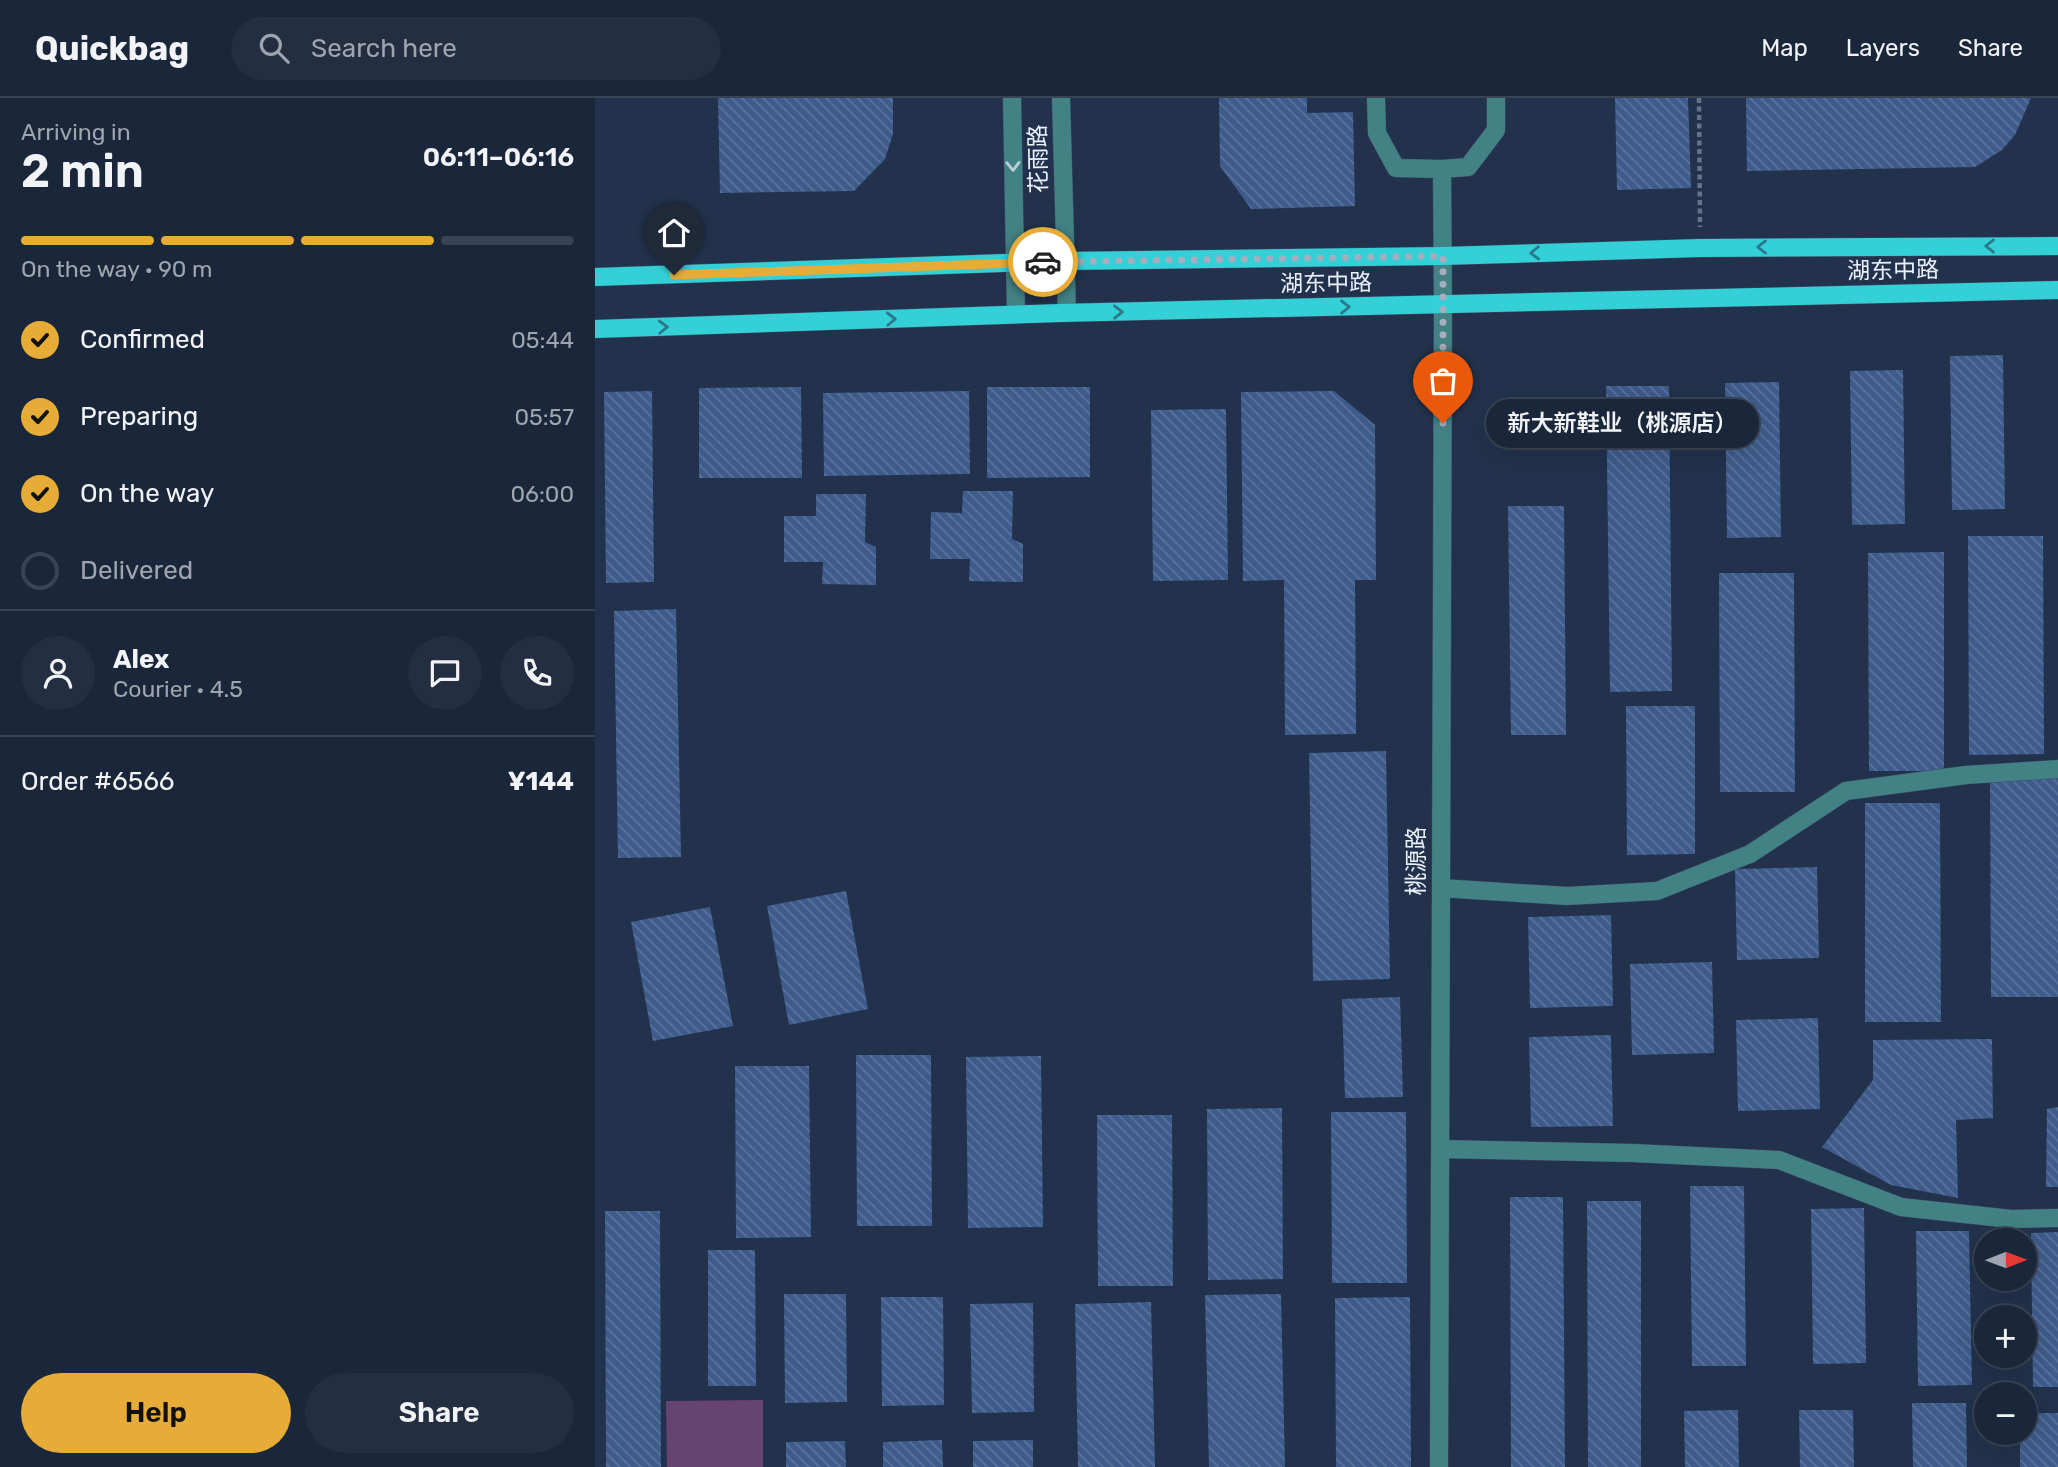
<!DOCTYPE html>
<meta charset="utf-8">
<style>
body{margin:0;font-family:Rubik,"Noto Sans SC",sans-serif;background:#232e41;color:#f1f3f6;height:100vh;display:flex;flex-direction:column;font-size:26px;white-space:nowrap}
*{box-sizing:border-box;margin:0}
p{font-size:23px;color:#9fa5ae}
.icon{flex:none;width:38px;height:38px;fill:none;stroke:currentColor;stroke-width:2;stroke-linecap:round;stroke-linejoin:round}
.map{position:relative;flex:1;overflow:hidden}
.side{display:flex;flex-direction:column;background:#1a2639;width:595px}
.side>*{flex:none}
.needle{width:46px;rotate:89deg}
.controls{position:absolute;left:1379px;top:1130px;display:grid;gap:14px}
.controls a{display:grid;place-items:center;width:63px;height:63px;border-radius:50%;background:#1a2639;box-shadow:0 7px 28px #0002,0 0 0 2px #384353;font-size:35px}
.pin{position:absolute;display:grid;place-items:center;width:60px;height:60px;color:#fff;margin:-72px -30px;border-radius:50% 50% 50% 0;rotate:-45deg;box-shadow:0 0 7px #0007}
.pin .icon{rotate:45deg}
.courier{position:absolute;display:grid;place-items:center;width:70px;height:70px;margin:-35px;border:5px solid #e7ac37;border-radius:50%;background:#fff;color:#222;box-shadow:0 2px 9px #0007}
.bubble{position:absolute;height:49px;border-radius:24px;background:#1a2639;box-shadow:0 7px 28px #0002,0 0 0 2px #384353;font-size:23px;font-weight:600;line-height:49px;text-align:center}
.head em{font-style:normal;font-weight:600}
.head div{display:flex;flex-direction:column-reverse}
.head{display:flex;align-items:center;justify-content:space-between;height:119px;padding:0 21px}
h1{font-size:46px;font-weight:600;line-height:52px}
.bar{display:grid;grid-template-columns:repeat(4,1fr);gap:10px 7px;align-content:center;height:84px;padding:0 21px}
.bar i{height:9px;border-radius:5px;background:#384353}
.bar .active{background:#e7ac37}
.bar p{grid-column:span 4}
.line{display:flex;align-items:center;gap:18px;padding:0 21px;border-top:2px solid #384353}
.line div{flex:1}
.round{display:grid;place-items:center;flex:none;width:74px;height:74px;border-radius:37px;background:#232e41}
ol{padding:0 21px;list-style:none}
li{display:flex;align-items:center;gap:21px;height:77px}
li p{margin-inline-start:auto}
li .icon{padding:7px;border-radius:50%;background:#e7ac37;color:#111;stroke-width:4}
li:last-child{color:#9fa5ae}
li i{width:38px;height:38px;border:4px solid #384353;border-radius:50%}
.button{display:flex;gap:14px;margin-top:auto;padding:14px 21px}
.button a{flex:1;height:80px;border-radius:42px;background:#e7ac37;color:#111;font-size:28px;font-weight:600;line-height:80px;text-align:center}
.button a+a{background:#232e41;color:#f1f3f6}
header{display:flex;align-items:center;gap:42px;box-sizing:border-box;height:98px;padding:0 35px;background:#1a2639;border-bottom:2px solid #384353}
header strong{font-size:33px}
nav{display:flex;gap:38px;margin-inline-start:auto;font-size:24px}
.search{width:490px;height:63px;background:#232e41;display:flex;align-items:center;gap:18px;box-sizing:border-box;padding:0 24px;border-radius:38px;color:#9fa5ae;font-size:26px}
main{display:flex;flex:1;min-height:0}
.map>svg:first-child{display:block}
</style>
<header>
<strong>Quickbag</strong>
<div class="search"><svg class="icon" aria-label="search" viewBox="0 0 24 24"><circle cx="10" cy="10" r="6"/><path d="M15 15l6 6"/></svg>Search here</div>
<nav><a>Map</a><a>Layers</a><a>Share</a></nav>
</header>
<main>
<section class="side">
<div class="head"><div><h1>2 min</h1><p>Arriving in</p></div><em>06:11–06:16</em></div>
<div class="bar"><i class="active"></i><i class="active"></i><i class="active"></i><i></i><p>On the way · 90 m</p></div>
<ol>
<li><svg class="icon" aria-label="check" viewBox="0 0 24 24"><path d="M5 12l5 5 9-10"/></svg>Confirmed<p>05:44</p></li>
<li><svg class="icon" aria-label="check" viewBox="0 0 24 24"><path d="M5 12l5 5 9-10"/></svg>Preparing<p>05:57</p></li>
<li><svg class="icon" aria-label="check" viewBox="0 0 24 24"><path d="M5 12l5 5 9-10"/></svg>On the way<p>06:00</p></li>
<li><i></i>Delivered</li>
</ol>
<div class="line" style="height:126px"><a class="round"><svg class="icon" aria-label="person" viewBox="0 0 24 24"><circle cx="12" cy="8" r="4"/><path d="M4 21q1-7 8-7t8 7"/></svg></a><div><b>Alex</b><p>Courier · 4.5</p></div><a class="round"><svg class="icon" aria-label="chat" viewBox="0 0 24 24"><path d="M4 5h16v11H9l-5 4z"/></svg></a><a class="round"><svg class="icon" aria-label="phone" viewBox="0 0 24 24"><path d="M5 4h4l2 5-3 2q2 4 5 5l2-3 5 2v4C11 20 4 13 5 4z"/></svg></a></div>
<div class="line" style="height:91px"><div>Order #6566</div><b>¥144</b></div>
<div class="button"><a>Help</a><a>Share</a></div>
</section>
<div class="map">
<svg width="1463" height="1369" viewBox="0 0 1463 1369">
<defs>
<pattern id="building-back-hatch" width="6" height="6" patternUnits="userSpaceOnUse" patternTransform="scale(1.75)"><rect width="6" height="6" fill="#3e5b8b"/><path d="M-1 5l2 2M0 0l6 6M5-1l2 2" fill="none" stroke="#5a739c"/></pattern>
</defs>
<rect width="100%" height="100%" fill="#22324c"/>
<!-- grass -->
<path fill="#674370" d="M168,1302V1369H72L71,1303Z"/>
<!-- building -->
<path fill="url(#building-back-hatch)" d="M123,0H298V36L290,61L259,93L125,95Z
M624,0H712V15L758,14L760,108L656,111L625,68Z
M1020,0H1093L1096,90L1022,92Z
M1151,0H1436L1420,37L1407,52L1380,69L1152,73Z
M1408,257L1410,411L1357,412L1355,258Z
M1308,272L1310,426L1257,427L1255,273Z
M1184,284L1186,439L1132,440L1130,285Z
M1011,288H1074L1077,593L1015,594Z
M206,289L207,380H104V290Z
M392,289H495V379L392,380Z
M57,293L59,484L11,485L9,294Z
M374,293L375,376L229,378L228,295Z
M739,293L780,327L781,482H760L761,636L690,637L689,482L648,483L646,294Z
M631,311L633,482L558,483L556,312Z
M368,393H418L417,441L428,446V484L374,483L375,461H335L336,414L367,415Z
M221,396H271L270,444L281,449V487L227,486L228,464H189V418H221Z
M913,408H969L971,637H916Z
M1373,438H1448L1449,656L1374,657Z
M1349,454V673H1274L1273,455Z
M1124,475H1199L1200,694H1125Z
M81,511L86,759L23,760L19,513Z
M1031,608H1100V756L1032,757Z
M791,653L795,881L718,883L714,655Z
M1395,680H1463V899H1396Z
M1270,705H1345L1346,924H1270Z
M1222,769L1224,860L1142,862L1140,771Z
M251,793L273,911L194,927L172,808Z
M115,809L138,928L58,943L36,824Z
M1016,817L1018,908L935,910L933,819Z
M1117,864L1119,955L1037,957L1035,866Z
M805,899L808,999L750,1000L747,901Z
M1223,920L1225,1011L1143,1013L1141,922Z
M1016,937L1018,1028L936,1029L934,939Z
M1397,941L1398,1020L1361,1022L1363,1100L1296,1087L1227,1049L1278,982V942Z
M261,957H336L337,1128H262Z
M446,958L448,1129L373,1130L371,959Z
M140,968H214L216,1139L141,1140Z
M1463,1009V1089H1451L1452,1011Z
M687,1010L688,1181L613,1182L612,1011Z
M736,1014H811L812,1185H737Z
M502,1017H577L578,1188H503Z
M1095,1088H1149L1151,1268H1097Z
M915,1099H968L970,1369H916Z
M992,1103H1046V1369H993Z
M1269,1110L1271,1265L1218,1266L1216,1111Z
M10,1113H65L66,1369H11Z
M1321,1133H1374L1377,1287L1323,1288Z
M1463,1134V1289H1438L1436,1135Z
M113,1152H160L161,1288H113Z
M189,1196H251L252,1304L190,1305Z
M686,1196L690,1369H614L610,1197Z
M286,1199H348L349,1307L287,1308Z
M815,1199L816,1369H741L740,1200Z
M556,1204L560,1369H483L480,1206Z
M438,1205L439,1314L377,1315L375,1206Z
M1317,1305H1371L1372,1369H1318Z
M1143,1312L1144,1369H1090L1089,1313Z
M1204,1312H1258L1259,1369H1205Z
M1430,1315H1463V1369H1425V1335H1430Z
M347,1342L348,1369H288V1344Z
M438,1342V1369H378V1343Z
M250,1343L251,1369H191V1344Z"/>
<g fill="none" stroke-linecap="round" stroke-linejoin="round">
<!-- minor casing -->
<g stroke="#3e4d65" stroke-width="19">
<path id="minor" d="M417,0L421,216
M466,0L472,215
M781,0L782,35L801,70L847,71
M846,790L972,798L1062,793L1155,756L1251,693L1371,677L1463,671
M845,1051L1038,1055L1184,1062L1306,1109L1416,1121L1463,1120
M844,1369L848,207L847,71L873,69L901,32V0"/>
</g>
<!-- major casing -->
<g stroke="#3e4d65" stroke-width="19">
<path id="major" d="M0,179L470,163L848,158L1105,150L1463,148
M0,231L465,215L1463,192"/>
</g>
<!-- path -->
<path stroke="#657287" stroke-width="4.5" stroke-dasharray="5 3.5" stroke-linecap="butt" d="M1104,0L1105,129"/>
<!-- minor -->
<use href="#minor" stroke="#428184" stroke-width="18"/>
<!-- major -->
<use href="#major" stroke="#33d0d7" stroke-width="18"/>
</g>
<!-- one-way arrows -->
<defs><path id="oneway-chevron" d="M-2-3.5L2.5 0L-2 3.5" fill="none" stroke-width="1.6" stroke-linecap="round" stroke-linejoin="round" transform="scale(1.75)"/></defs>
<use stroke="#b8cfd8" href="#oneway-chevron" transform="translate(418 68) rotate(89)"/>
<g stroke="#2a798b">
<use href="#oneway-chevron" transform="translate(1395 148) rotate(180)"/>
<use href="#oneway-chevron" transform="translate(1167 149) rotate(180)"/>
<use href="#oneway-chevron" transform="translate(940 155) rotate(178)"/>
<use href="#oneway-chevron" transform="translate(750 209) rotate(-1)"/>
<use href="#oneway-chevron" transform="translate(523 214) rotate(-1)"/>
<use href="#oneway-chevron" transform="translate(296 221) rotate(-2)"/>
<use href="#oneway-chevron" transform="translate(68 229) rotate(-2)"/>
</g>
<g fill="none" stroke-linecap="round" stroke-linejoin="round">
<!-- done -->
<path stroke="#a5aebe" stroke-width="7" stroke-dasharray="0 12.6" d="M448,164L848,158V325"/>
<!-- route -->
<path stroke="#e7ac37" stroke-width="9" d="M79,177L448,164"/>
</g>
<g text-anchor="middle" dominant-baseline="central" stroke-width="5" stroke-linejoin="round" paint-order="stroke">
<!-- street labels -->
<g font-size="23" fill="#ebf1fc" stroke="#22324c">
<text transform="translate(443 61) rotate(-91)">花雨路</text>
<text transform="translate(1298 172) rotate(-1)">湖东中路</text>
<text transform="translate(731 185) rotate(-1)">湖东中路</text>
<text transform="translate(821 763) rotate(-90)">桃源路</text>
</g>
</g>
</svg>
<div class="controls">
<a><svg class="needle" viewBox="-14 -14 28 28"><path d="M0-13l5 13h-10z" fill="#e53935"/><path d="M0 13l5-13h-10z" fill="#9fa5ae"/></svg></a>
<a>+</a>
<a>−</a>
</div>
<div class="pin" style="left:848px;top:325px;background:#ea580c"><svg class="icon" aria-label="bag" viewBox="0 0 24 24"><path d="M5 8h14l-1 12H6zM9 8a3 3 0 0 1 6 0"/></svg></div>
<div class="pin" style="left:79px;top:177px;background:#1f2937"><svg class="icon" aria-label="home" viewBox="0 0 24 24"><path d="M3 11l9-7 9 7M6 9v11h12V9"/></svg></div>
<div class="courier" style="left:448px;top:164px"><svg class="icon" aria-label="car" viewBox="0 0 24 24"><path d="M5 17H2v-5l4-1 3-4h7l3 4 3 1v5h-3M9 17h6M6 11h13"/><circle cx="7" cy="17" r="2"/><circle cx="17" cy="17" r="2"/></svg></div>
<div class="bubble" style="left:891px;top:301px;width:273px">新大新鞋业（桃源店）</div>
</div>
</main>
